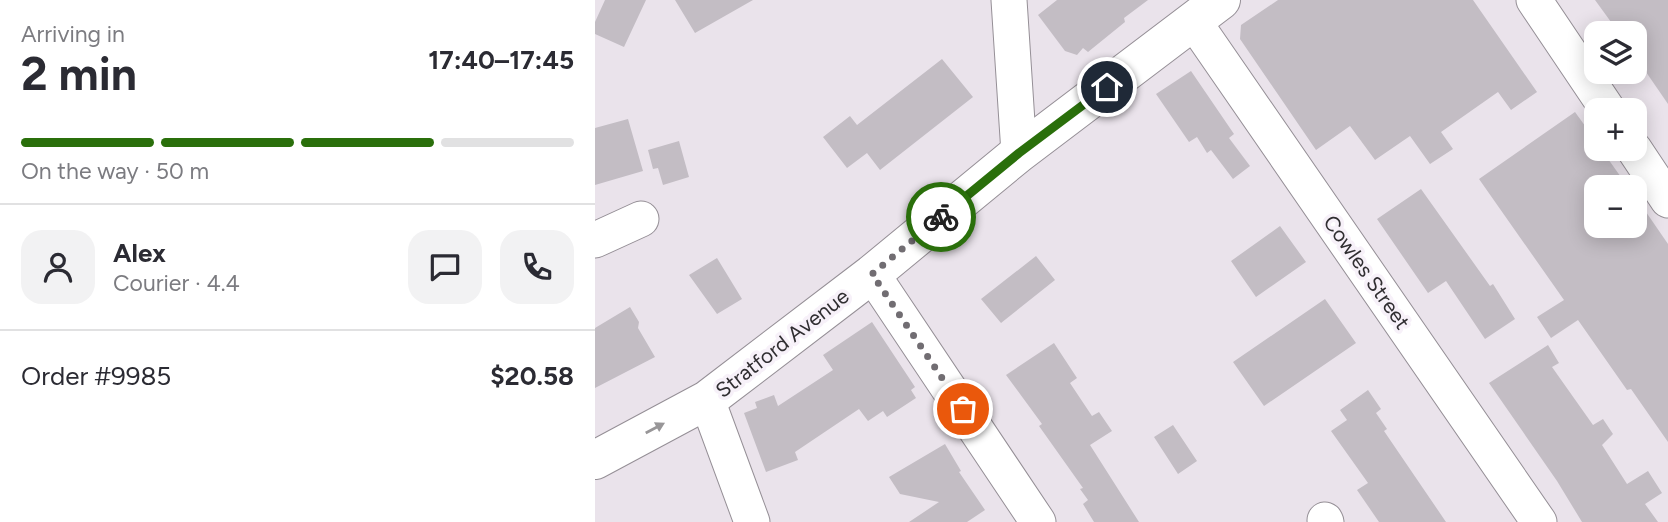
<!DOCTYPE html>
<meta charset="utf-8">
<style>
body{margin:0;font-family:Figtree,sans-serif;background:#f2f2f3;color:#2b2b33;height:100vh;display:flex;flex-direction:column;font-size:26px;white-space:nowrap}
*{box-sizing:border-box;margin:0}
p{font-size:23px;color:#7c7c81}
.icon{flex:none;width:38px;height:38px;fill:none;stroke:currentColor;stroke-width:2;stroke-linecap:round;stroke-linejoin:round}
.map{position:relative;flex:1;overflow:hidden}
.side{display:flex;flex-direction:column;background:#fff;width:595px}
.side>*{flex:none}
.tools{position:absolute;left:989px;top:21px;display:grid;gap:14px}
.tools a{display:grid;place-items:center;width:63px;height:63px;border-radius:14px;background:#fff;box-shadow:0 4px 18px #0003;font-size:35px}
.pin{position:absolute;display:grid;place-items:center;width:60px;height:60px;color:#fff;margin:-30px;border:4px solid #fff;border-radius:50%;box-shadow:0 2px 7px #0007}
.courier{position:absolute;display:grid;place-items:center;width:70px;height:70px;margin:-35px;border:5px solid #2a6f0b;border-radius:50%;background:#fff;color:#222;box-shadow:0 2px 9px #0007}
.summary em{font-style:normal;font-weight:700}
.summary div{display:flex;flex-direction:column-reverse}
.summary{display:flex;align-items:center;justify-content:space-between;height:119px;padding:0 21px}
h1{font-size:46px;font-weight:700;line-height:52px}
.bar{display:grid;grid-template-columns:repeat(4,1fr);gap:10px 7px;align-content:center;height:84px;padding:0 21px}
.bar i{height:9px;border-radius:5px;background:#e1e1e2}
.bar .current{background:#2a6f0b}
.bar p{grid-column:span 4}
.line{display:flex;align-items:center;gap:18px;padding:0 21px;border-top:2px solid #e1e1e2}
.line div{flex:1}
.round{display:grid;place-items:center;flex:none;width:74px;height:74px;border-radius:21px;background:#f2f2f3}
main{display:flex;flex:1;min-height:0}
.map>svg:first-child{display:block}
</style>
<main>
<section class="side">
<div class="summary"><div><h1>2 min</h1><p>Arriving in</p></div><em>17:40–17:45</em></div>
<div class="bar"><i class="current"></i><i class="current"></i><i class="current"></i><i></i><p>On the way · 50 m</p></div>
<div class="line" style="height:126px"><a class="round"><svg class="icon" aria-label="person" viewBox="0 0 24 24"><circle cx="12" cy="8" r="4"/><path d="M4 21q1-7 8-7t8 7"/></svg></a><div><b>Alex</b><p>Courier · 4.4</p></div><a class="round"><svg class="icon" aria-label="chat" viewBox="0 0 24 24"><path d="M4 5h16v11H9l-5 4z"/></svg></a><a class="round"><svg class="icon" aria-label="phone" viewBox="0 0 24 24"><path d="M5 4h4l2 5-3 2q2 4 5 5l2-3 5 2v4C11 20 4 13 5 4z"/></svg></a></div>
<div class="line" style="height:91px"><div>Order #9985</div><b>$20.58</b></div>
</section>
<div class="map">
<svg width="1073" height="522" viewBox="0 0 1073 522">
<rect width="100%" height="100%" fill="#eae3eb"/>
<!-- building -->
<path fill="#c3bdc4" d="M10,0H51L29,47L0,34V22Z
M80,0H158L100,33Z
M462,0H553L529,18L530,22L493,52L488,48L482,55L470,51L443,15Z
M683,0H878L942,92L916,110L903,92L846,132L858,149L835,164L815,136L780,160L755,126L721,150L645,39L646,25Z
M1000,0H1073V104L1040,56V33H1024Z
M347,59L378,97L285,170L272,153L252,168L228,137L255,116L262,125Z
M596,71L639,134L634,138L655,166L638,179L616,150L612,153L602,137L594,142L561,94Z
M980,112L1001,141V149H1006L1033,187H1001V226H1040V196L1073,244V442L1036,389L1032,390L983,320L956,338L942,317L969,300L884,179Z
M33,119L48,171L0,185V128Z
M84,141L94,177L68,185L63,168L58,169L53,150Z
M826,189L895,286L898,284L920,319L890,339L851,281L833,293L782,219Z
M685,226L711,262L661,297L636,261Z
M441,256L460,280L406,323L386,299Z
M122,258L147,299L122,314L94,275Z
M730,299L761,343L669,406L638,362Z
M35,307L44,322L43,328L60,357L0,388V328Z
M277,322L320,387L316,390L321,398L292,417L288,411L273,421L264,409L200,452L203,460L171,472L149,413L162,408L160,402L179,395L183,406L238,370L228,355Z
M459,343L482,378L475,383L497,416L504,412L517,431L495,445L544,522H499L488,504L493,500L485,489L488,488L444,426L447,424L411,375Z
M953,345L964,363L957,367L998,425L1008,419L1018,434L1007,445L1032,484L1053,471L1067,493L1050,504L1063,522H987L962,481L894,383Z
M773,390L786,409L781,413L792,429L789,431L851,522H784L762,490L773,483L736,431L752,420L745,410Z
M578,425L602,461L583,474L559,437Z
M350,444L366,471L364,472L390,510L372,522H314L344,502L305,494L294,477Z"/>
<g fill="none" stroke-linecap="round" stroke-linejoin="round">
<!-- minor casing -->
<g stroke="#958f96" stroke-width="37">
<path id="minor" d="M414,0L424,153
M939,0L1013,110
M599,22L944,522
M1039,149L1073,200
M0,240L46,219
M277,274L443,522
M112,400L157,522
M730,520L731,522"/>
</g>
<!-- major casing -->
<g stroke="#958f96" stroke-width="40">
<path id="major" d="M0,460L112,400L277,274L424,153L626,0"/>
</g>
<!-- minor -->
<use href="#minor" stroke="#fff" stroke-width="35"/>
<!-- major -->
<use href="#major" stroke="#fff" stroke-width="38"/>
</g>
<!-- one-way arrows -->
<defs><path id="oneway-solid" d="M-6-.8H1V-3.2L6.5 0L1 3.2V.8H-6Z" transform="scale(1.75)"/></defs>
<use fill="#989698" href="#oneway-solid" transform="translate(60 428) rotate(-28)"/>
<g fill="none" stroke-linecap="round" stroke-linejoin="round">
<!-- done -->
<path stroke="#716d72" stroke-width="7" stroke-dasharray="0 12.6" d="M346,217L277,274L368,409"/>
<!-- route -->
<path stroke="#2a6f0b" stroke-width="9" d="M346,217L424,153L512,87"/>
</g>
<g text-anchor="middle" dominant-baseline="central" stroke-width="7" stroke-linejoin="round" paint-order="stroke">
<!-- street labels -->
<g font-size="21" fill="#302e31" stroke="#f7f1f9">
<text transform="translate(772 272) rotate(55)">Cowles Street</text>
<text transform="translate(187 343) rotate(-38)">Stratford Avenue</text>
</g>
</g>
</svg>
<div class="tools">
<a><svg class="icon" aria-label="layers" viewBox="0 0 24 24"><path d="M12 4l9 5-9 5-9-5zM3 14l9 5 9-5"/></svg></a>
<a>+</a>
<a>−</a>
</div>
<div class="pin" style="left:368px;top:409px;background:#ea580c"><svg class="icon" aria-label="bag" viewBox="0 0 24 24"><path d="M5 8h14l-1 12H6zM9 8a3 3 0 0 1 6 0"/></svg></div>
<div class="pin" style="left:512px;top:87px;background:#1f2937"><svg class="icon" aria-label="home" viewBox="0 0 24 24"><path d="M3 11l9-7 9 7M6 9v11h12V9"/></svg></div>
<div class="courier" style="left:346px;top:217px"><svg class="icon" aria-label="bike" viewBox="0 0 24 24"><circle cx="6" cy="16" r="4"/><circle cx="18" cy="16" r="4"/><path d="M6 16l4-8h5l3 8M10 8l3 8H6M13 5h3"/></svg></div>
</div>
</main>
